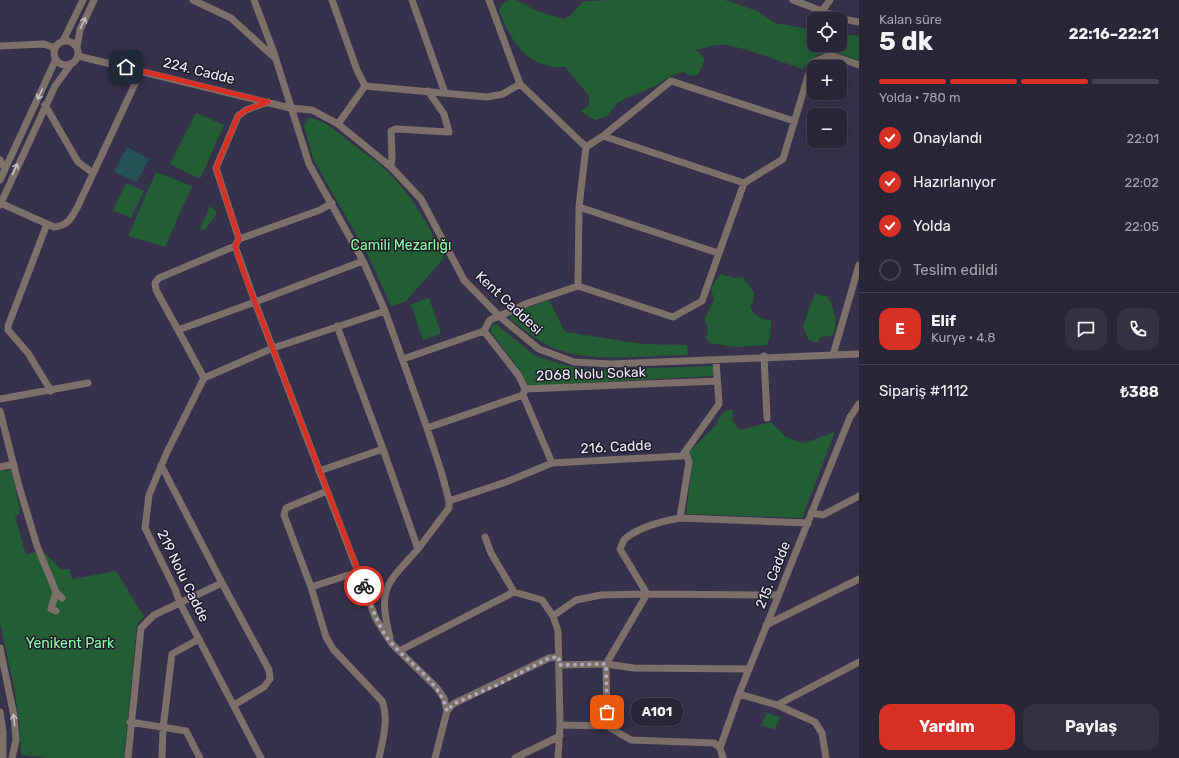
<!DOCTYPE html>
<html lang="tr">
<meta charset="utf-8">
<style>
body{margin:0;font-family:Rubik,sans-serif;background:#353243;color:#f1f3f6;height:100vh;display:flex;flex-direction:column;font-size:15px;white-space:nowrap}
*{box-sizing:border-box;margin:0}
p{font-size:13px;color:#a5a5ae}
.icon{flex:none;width:22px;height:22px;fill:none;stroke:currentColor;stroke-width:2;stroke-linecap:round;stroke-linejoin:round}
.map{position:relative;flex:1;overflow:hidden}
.details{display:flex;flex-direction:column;background:#292638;width:320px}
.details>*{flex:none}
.fabs{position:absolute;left:807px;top:12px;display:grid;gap:8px}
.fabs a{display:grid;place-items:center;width:40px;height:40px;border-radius:8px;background:#292638;box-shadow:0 4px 16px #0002,0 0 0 1px #454353;font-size:20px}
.pin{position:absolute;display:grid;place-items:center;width:34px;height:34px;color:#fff;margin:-17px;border-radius:8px;box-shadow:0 2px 6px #0006}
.courier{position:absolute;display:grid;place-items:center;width:40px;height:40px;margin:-20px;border:3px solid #d93025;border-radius:50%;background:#fff;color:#222;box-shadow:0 1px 5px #0007}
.bubble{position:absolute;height:28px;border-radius:12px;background:#292638;box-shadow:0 4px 16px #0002,0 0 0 1px #454353;font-size:13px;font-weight:700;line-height:28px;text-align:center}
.headline em{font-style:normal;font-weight:700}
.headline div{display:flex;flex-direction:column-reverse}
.headline{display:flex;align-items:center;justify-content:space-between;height:68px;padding:0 20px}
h1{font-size:26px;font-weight:700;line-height:30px}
.bar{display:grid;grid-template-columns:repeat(4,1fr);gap:6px 4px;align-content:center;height:48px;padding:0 20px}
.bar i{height:5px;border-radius:3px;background:#454353}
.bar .on{background:#d93025}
.bar p{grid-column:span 4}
.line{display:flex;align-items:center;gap:10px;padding:0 20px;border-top:1px solid #454353}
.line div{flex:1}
.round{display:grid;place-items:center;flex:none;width:42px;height:42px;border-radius:12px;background:#353243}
ol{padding:0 20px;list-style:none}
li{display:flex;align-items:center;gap:12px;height:44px}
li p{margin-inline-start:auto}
li .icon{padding:4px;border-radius:50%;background:#d93025;color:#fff;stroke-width:4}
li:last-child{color:#a5a5ae}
li i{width:22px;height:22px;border:2px solid #454353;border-radius:50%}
.button{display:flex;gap:8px;margin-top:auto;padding:8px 20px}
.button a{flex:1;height:46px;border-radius:12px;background:#d93025;color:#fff;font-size:16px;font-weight:700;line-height:46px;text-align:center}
.button a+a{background:#353243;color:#f1f3f6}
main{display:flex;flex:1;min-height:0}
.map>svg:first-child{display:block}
</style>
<main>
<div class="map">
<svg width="859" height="758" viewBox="0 0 859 758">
<rect width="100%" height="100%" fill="#37324b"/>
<!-- green -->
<path fill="#225d34" d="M509,0H516L537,11L564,19L572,14L582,2L602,0H725L757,11L775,23L814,30V45H840V34L859,36V61C835,52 820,45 803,69C787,64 733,43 720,45C712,45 704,48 696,50L705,59L698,75L691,76L684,72L672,75L655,86L618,102L607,116L595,120L580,111L589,106V96L565,67C527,69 512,42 499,11L502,4Z
M196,113L224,125L200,179L170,164Z
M308,118C324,119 338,133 350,142C361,151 374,159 385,169C411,194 429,224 444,258L405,302L391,306L369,257L313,159L304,125Z
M156,172L192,186L165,247L128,236Z
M126,183L144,191L131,218L113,210Z
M210,206L217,213L205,230L200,228Z
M720,274L734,278L742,277L754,292L753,303L750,306C754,316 761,320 771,320L770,337L767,345L735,347L709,343L706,337L708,332L705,317L714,300L711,288Z
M815,293L828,297C833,308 840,324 832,336L820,337L817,343L808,339L803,326Z
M429,298L441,334L423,340L411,304Z
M549,300L565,332L643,344L687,345L688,355C647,355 588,364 551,347C536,340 523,329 510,319L509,316L512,313Z
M495,323L535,356L568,366L592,370L713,366V376L528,386L524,381L523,375L491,332V328Z
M730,409L733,411L732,421L740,430L771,422L787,438L804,443L835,432L802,518L686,514L692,462L689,452L717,424C719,416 723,413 730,409Z
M11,470L20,508L19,514L15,516L26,555L42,550L61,569H69L72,579L116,571L144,617L137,624L124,758H51L21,755L19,722L14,687L0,623V471Z
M766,713L780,717L775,730L762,725Z"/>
<!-- water -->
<path fill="#255255" d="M127,147L149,159L137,182L114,172Z"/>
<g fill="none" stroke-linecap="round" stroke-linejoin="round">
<!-- minor -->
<path stroke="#7d6f6a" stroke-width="7" d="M193,0L231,18L275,58
M254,0L274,53L309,164L363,261L385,311L427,428L442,474L449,501V508L418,549L383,449L337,326
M332,0L357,70L365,86L338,124
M412,0L445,93
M793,0L843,19L859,22
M822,11L830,0
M54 53a12 12 0 1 1 24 0a12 12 0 1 1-24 0Z
M63,41L83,0
M0,46L44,44L55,48
M77,47L80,30L94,0
M78,56L290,108L312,110L338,124L391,167L421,199L464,280L499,316L539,349L574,362L610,364L859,354
M365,86L487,97L503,94L520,84
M45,105L78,162L93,173
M603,136L744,183L783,159L812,63L830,55L859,65
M586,147L603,136L671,81L794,121
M0,160L5,169
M391,167L392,157L391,131L396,129L449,132L444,114L428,91
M0,180L56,59
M0,203L54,227C67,226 71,219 77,208L141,71
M0,205L55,86L71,64
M579,207L718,253
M47,224L8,326V330L28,353L51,391
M239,239L320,210L332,203
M363,261L255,302L376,619L392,644L437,688L444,698L447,711L435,758
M578,286L673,317L702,301L744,183
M178,330L156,290L155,283L159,278L235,246
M484,331L519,376L525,389
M833,355L859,265
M764,356L767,418
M403,359L484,331L490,320L506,313L528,303L578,286L579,207L586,147L520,84L489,0
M204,378L167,452L149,495L145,528L175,589L180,603L261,758
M204,378L178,330L255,302L235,246L239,239L216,168L238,116L246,110L268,102
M204,378L273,348L385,311
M523,395L552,463
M0,399L88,383
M0,411L19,486L37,546L56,592L51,609L56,611
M427,428L523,395L525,389L717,381
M686,453L689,462L680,518L808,523
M0,467L14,464
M319,471L383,449
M449,501L506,482L552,463L682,456L719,404L716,360
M811,513L823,515L859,496
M680,518C663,521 640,527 626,538C623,540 622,545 620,549L647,594L779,595
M485,537L491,553L514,592L542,600L553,616L576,600L601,595L647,594L606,664L634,668L749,669
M358,572L311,587L326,637L333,649L382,701C389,719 383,739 379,758
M222,583L269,670L270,679L264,687L234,705
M311,587L284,515L286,508L327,491
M56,592L62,598
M553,616L558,631L560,725L558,758
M766,625L859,579
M390,638C378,587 385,586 418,549
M0,648L14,716L16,740L12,758
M399,651L514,592
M559,665L606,664L607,726L631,740L714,743L720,748
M739,694L777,705L859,662
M777,705L815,722L822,733L826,758
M447,711L453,704L549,658L559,657
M0,712L3,732V758
M130,722L186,731L200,758
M560,725L607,726
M128,758L141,628L154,615L222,583L161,465
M162,758L163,728L172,654L199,639
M515,758L560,736
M723,758L720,748L739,694L850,417L859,404"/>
</g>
<!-- one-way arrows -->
<defs><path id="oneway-shaft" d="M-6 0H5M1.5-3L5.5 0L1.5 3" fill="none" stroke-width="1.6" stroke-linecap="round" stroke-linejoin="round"/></defs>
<g stroke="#c6c0c9">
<use href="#oneway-shaft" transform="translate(83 23) rotate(-65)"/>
<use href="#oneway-shaft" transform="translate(40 94) rotate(115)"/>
<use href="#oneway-shaft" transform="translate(15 169) rotate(-66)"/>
<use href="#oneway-shaft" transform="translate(14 720) rotate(-96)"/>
</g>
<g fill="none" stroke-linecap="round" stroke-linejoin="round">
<!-- done -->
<path stroke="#aeaabe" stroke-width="4" stroke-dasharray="0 7.2" d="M364,586C372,606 378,629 393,645C412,666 440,682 447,711L453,704L497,685L549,658L559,657V665L606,664L607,712"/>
<!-- route -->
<path stroke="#d93025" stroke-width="5" d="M126,67L268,102L246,110L238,116L216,168L239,239L235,246L243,271L364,586"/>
</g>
<g text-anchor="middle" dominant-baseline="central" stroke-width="3" stroke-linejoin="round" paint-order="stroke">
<!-- street labels -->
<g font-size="14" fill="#eeebfc" stroke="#1e1c27">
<text transform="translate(199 71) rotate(14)">224. Cadde</text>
<text transform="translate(509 303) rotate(43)">Kent Caddesi</text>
<text transform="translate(591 374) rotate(-2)">2068 Nolu Sokak</text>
<text transform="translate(616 447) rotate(-3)">216. Cadde</text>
<text transform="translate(773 575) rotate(-68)">215. Cadde</text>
<text transform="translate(183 576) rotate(64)">219 Nolu Cadde</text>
</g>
<!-- park labels -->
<g font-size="14" fill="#8dfdaa" stroke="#1e1c27">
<text x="401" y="245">Camili Mezarlığı</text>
<text x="70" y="643">Yenikent Park</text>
</g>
</g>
</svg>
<div class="fabs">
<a><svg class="icon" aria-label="locate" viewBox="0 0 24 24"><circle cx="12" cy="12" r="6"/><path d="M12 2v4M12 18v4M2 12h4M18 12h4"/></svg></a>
<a>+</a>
<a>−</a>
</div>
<div class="pin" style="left:607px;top:712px;background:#ea580c"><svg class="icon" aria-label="bag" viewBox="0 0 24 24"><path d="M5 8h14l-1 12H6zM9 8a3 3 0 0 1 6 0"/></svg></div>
<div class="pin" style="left:126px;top:67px;background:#1f2937"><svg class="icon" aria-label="home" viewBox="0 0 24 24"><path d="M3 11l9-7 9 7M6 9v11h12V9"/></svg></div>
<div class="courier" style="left:364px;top:586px"><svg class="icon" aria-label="bike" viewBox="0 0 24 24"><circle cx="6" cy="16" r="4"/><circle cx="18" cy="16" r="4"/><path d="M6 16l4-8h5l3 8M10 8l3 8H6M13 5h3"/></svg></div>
<div class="bubble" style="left:631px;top:698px;width:52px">A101</div>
</div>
<section class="details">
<div class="headline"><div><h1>5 dk</h1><p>Kalan süre</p></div><em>22:16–22:21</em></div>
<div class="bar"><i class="on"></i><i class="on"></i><i class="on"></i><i></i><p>Yolda · 780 m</p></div>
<ol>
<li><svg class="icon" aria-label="check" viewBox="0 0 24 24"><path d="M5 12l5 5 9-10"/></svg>Onaylandı<p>22:01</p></li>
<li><svg class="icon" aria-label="check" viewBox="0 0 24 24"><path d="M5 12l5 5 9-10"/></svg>Hazırlanıyor<p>22:02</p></li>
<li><svg class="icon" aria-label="check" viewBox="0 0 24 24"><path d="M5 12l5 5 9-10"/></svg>Yolda<p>22:05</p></li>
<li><i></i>Teslim edildi</li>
</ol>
<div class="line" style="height:72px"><b class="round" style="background:#d93025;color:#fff">E</b><div><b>Elif</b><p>Kurye · 4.8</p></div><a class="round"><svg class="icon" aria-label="chat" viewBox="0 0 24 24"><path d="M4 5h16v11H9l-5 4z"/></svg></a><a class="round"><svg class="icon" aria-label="phone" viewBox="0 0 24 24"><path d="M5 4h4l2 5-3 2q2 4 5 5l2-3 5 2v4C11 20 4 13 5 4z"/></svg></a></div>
<div class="line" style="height:52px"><div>Sipariş #1112</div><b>₺388</b></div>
<div class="button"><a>Yardım</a><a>Paylaş</a></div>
</section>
</main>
